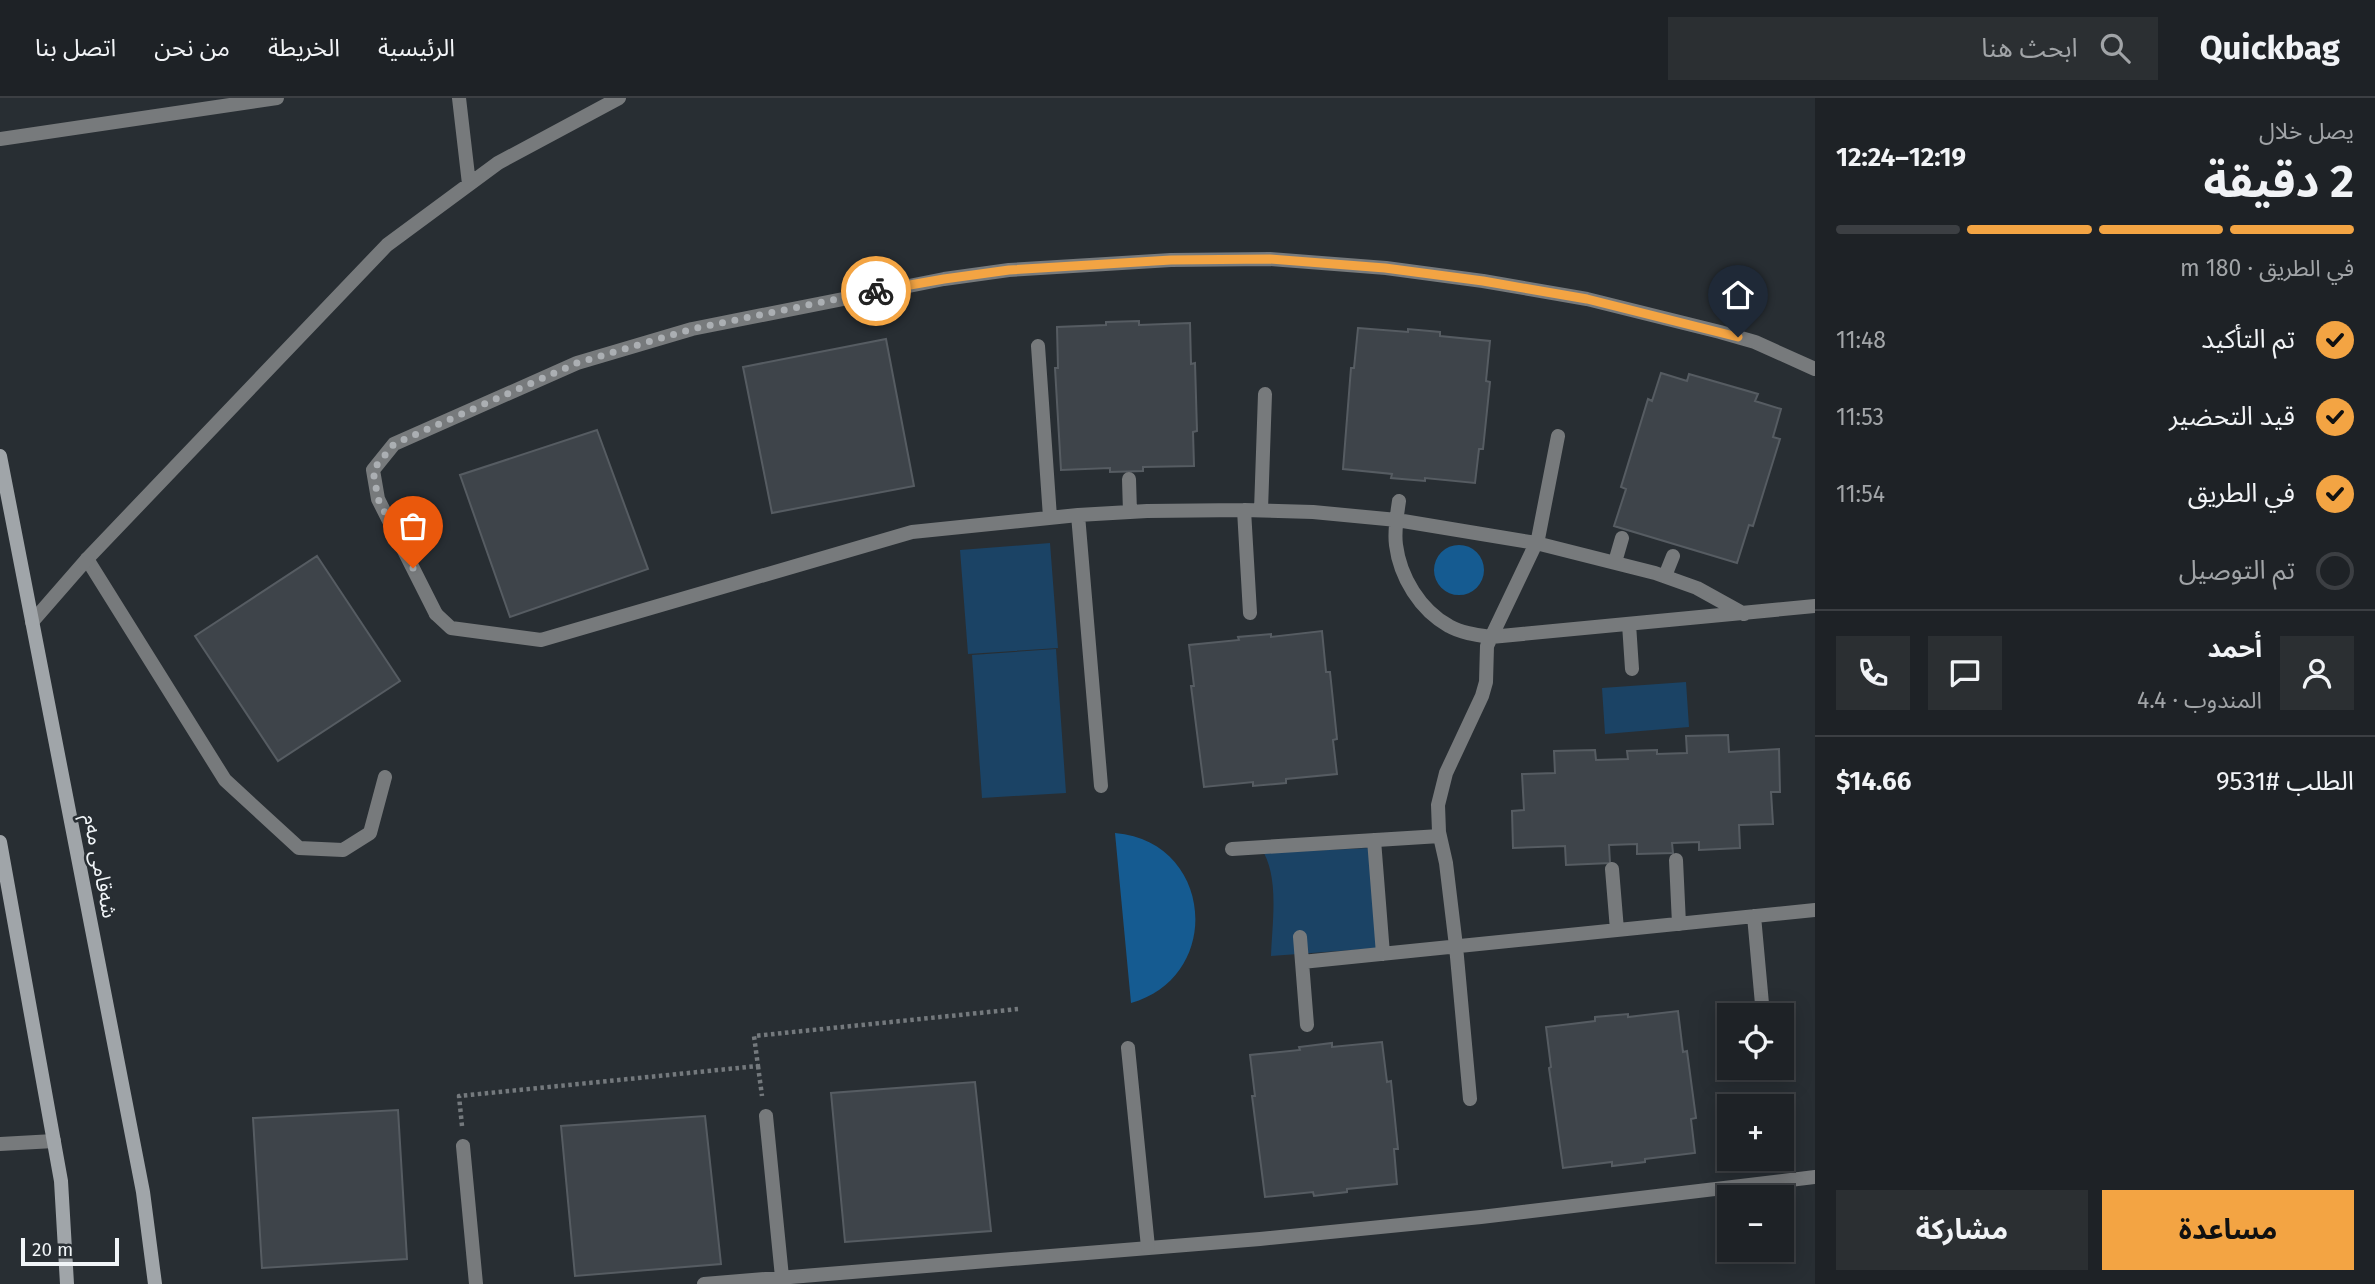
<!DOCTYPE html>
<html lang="ar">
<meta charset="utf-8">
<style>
body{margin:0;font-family:"Fira Sans","Noto Sans Arabic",sans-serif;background:#2b2f32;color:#f1f3f6;direction:rtl;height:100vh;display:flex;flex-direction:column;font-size:26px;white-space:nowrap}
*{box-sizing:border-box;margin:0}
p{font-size:23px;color:#a1a4a7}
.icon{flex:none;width:38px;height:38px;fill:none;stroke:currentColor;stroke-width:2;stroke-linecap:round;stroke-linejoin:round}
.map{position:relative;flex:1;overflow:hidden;direction:ltr}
.details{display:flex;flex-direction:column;background:#1e2226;width:560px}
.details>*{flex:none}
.tools{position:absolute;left:1717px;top:905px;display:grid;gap:14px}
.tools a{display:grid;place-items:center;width:77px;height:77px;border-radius:0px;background:#1e2226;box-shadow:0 4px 18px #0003,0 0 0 2px #3c3f43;font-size:35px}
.scale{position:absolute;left:21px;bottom:18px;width:98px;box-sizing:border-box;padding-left:7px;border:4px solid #f1f5f8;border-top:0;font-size:19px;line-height:24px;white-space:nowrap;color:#f1f5f8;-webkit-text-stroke:5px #282e33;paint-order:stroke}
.pin{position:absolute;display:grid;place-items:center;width:60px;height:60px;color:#fff;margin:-72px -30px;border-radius:50% 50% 50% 0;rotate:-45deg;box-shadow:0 0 7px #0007}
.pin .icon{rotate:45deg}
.courier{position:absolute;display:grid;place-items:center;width:70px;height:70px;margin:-35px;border:5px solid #f3a443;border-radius:50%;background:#fff;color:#222;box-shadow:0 2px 9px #0007}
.head em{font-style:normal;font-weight:700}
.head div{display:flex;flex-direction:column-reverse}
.head{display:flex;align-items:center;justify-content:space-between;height:119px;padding:0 21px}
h1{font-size:46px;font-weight:700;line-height:52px}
.bar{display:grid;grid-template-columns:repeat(4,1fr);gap:10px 7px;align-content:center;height:84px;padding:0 21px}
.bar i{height:9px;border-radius:5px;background:#3c3f43}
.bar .active{background:#f3a443}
.bar p{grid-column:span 4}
.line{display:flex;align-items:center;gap:18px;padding:0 21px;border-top:2px solid #3c3f43}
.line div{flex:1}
.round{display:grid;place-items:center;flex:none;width:74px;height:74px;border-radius:0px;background:#2b2f32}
ol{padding:0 21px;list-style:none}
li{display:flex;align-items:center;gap:21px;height:77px}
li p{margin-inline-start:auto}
li .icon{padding:7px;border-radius:50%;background:#f3a443;color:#111;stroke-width:4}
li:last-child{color:#a1a4a7}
li i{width:38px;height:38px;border:4px solid #3c3f43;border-radius:50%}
.primary-button{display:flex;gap:14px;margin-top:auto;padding:14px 21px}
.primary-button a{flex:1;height:80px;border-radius:0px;background:#f3a443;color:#111;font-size:28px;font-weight:700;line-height:80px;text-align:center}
.primary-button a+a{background:#2b2f32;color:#f1f3f6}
header{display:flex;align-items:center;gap:42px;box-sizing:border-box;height:98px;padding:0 35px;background:#1e2226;border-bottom:2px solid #3c3f43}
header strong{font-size:33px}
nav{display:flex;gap:38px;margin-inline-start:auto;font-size:24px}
.search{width:490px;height:63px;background:#2b2f32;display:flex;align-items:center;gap:18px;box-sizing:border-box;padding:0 24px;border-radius:0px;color:#a1a4a7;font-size:26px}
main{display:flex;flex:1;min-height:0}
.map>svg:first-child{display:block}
</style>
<header>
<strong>Quickbag</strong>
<div class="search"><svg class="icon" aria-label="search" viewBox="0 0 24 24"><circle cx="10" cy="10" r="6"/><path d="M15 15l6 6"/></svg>ابحث هنا</div>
<nav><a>الرئيسية</a><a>الخريطة</a><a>من نحن</a><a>اتصل بنا</a></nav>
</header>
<main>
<section class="details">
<div class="head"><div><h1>2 دقيقة</h1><p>يصل خلال</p></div><em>12:19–12:24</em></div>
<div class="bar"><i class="active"></i><i class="active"></i><i class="active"></i><i></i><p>في الطريق · 180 m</p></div>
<ol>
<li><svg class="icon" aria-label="check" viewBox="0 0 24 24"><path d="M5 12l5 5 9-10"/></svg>تم التأكيد<p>11:48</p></li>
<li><svg class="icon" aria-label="check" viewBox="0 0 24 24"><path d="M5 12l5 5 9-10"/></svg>قيد التحضير<p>11:53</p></li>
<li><svg class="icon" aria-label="check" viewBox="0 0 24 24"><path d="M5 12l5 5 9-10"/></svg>في الطريق<p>11:54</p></li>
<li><i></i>تم التوصيل</li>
</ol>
<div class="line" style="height:126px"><a class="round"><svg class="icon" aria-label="person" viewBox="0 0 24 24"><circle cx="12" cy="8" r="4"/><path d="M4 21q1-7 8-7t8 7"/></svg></a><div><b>أحمد</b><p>المندوب · 4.4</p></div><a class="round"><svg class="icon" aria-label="chat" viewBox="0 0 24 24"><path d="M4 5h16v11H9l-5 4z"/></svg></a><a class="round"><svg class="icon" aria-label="phone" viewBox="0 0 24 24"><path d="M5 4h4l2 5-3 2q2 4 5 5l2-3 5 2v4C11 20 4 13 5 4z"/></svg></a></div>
<div class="line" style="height:91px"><div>الطلب #9531</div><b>$14.66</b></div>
<div class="primary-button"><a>مساعدة</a><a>مشاركة</a></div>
</section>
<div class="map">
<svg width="1815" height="1186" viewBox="0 0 1815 1186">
<rect width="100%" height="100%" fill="#282e33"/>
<!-- green -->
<path fill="#1b4365" d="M1050,445L1058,550L968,556L960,452Z
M1056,551L1066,695L982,700L972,557Z
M1686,584L1689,629L1605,636L1602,590Z
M1370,750L1379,850L1271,858C1272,826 1279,784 1264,755Z"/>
<!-- water -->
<path fill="#155b91" d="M1434 472a25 25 0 1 1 50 0a25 25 0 1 1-50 0Z
M1115,735C1213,743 1225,878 1131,905Z"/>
<!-- building -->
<path fill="#3e444a" stroke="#565c62" stroke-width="2" d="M1139,223V227L1190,225L1191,266L1195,265L1197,333L1193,334L1194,368L1143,369V373L1110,374V370L1061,372L1055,270H1058L1057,229L1106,227V224Z
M1358,230L1408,234V231L1440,234V238L1490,243L1486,283L1490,284L1483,351H1479L1475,385L1425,380V383L1391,380L1392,376L1343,371L1351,270H1354Z
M886,241L914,388L772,415L743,269Z
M1661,275L1687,283L1689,276L1758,296L1755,303L1781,311L1773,339L1780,341L1753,428L1749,427L1737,465L1614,428L1626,391L1621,389L1648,301L1652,303Z
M597,332L648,471L510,519L460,377Z
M317,458L400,583L278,663L195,538Z
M1322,533L1326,574H1330L1337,641L1333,642L1337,676L1286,681V685L1253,688V684L1204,689L1191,588H1194L1189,547L1239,542L1238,539L1271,536V539Z
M1728,637L1729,654L1779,651L1780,694H1771L1773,726L1739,727L1740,750L1699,752V744L1672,745L1673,755L1637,756V746L1609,747L1610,765L1566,767L1565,748L1513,750L1512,713L1524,712L1522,676L1555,675L1554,653L1595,652L1596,662L1628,661L1627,653L1657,652V656L1687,655L1686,638Z
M1678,913L1683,954L1687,953L1696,1020L1691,1021L1695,1055L1645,1061V1064L1612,1068V1064L1563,1070L1549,970L1551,969L1546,929L1595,923V919L1628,916V919Z
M1382,944L1387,984L1391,983L1398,1051H1394L1397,1086L1347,1091V1094L1314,1098L1313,1094L1265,1099L1252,998H1255L1250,957L1300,952L1299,949L1332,945V949Z
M975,984L991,1133L845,1144L831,995Z
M398,1012L407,1161L262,1170L253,1020Z
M705,1018L721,1166L575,1178L561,1028Z"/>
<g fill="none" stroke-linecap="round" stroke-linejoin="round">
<!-- path -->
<path stroke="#74797d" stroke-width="4.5" stroke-dasharray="3.5 3.5" stroke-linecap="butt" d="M758,968L762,998
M462,1028L459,998L758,968L754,938L1018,911"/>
<!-- lane -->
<path stroke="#777a7c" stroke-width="14" d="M87,461L225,682L299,750L343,752L370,735L385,679
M436,516L378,401L373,372L394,346L577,265L692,231L944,181L1009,172L1171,162L1270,161L1386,170L1483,183L1587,201L1720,234L1755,244L1815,271
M766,1018L782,1179
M463,1048L476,1186
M704,1186L1260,1141L1481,1119L1815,1079"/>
<!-- street -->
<path stroke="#777a7c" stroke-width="14" d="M459,0L469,86
M0,41L277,0
M1038,248L1050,419
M1129,381L1130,414
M1399,403C1397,417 1394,433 1396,447C1400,479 1420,512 1449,528C1461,535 1477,537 1491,539L1815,508
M1244,412L1250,515
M1261,412L1265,296
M1078,417L1101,688
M1615,464L1622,440
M1665,478L1673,458
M436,516L451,530L541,542L912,434L1078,417L1147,413L1244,412L1313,414L1397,422L1536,445L1655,475L1697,490L1744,516
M32,524L87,461L387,147L498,65L619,0
M1629,526L1632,571
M1374,742L1383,856
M1232,751L1440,738
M1676,762L1679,826
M1612,771L1617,832
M1754,818L1763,917
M1300,839L1307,927
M1302,864L1815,812
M1128,950L1148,1149
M1470,1001L1456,848L1446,765L1439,734L1438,707L1446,675L1482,598L1486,584L1487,548L1538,441L1558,338
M0,1046L54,1043"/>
<!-- secondary -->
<path stroke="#a0a5a9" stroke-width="14" d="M0,358L143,1094L155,1186
M0,744L61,1083L67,1186"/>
</g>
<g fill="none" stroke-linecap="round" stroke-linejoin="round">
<!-- done -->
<path stroke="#abafb3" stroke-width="7" stroke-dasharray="0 12.6" d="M413,470L378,401L373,372L394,346L577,265L692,231L876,193"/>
<!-- route -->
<path stroke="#f3a443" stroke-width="9" d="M876,193L944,181L1009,172L1171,162L1270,161L1385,170L1483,183L1587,201L1738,239"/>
</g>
<g text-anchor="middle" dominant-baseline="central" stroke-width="5" stroke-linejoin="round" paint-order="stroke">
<!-- street labels -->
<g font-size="21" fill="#f1f5f8" stroke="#282e33">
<text transform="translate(100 768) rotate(79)">شەقامی مەم</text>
</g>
</g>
</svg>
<div class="tools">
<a><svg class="icon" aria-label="locate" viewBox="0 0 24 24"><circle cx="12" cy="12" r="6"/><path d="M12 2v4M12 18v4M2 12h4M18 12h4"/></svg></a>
<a>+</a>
<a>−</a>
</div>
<div class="scale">20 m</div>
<div class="pin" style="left:413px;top:470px;background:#ea580c"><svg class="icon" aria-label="bag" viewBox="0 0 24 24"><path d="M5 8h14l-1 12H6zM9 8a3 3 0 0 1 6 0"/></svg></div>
<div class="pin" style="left:1738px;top:239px;background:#1f2937"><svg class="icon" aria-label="home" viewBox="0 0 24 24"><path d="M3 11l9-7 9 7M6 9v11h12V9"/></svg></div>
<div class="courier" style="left:876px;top:193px"><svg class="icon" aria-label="bike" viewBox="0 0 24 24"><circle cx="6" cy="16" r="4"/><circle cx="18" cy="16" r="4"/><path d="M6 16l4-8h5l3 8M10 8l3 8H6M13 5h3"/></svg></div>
</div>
</main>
